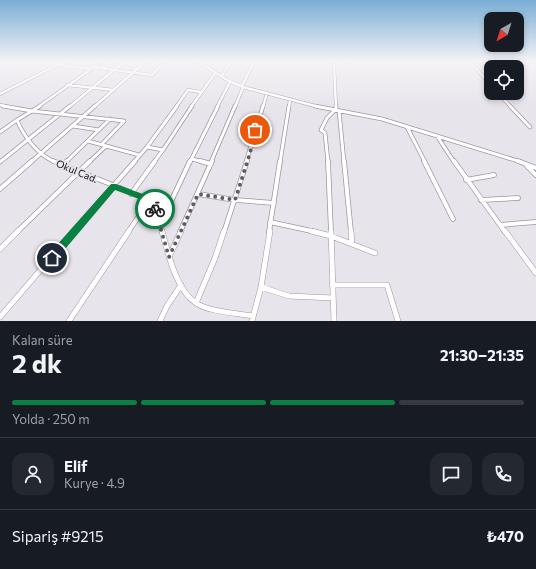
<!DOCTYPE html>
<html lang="tr">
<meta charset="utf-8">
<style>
body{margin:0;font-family:Commissioner,sans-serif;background:#242831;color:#f1f3f6;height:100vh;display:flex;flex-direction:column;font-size:15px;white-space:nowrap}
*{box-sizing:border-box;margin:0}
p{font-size:13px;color:#9ea1a6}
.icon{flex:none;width:22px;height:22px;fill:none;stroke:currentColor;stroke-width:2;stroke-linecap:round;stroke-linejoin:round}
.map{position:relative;height:321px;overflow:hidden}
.side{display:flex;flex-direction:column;background:#171b24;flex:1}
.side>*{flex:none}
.needle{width:26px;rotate:219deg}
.tools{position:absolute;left:484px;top:12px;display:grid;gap:8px}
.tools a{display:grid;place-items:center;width:40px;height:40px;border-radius:8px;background:#171b24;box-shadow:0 2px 6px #0003;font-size:20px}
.pin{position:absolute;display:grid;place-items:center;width:34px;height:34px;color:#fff;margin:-17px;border:2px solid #fff;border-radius:50%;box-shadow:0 1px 4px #0007}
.courier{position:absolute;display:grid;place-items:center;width:40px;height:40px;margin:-20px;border:3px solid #0b8043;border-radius:50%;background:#fff;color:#222;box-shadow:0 1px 5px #0007}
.overview em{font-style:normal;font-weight:700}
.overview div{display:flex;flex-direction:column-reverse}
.overview{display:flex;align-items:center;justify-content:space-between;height:68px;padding:0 12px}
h1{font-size:26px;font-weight:700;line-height:30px}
.bar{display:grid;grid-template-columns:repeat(4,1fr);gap:6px 4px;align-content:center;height:48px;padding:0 12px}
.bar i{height:5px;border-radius:3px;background:#363941}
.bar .active{background:#0b8043}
.bar p{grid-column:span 4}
.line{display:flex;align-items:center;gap:10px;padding:0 12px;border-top:1px solid #363941}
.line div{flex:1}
.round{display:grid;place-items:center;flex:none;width:42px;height:42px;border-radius:12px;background:#242831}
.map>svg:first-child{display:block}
</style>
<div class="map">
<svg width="536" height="321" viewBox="0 0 536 321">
<rect width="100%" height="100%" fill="#e8e4ec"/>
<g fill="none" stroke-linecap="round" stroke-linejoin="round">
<!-- minor-far3 casing -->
<g stroke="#9c989f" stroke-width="3.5">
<path id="minor-far3" d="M199,62L227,80L243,87L319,107
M334,62L336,107
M348,62L349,64
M470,62L491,85
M0,63L6,62
M59,65L91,69
M114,70L152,75L165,62
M114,70L124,62
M222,76L230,62
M67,85L114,90
M242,86L254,62
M498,93L511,107
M0,94L63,62
M0,105L9,107
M38,107L101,62
M69,107L114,70L94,67
M94,107L145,62
M176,107L188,90L201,92
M191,107L216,72
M217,107L230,82
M235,107L243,87
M263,107L267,93
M289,107L290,99"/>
</g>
<!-- minor-far2 casing -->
<g stroke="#9c989f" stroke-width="4.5">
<path id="minor-far2" d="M3,106L32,111L17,120C24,137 38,155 55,162
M315,106L382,119L521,162
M510,106L530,127
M32,111L124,121L102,144
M32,111L40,106
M339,111L344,162
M73,126L99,130
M407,127L425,162
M0,132L17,120
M437,136L454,162
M88,141L139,155
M147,147L163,150L192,106
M192,159L204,162
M0,162L70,106
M31,162L95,106
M66,162L110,119
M89,162L106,146
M134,162L147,147L177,106
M154,162L163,150
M190,162L218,106
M211,162L235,106
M246,162L263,106
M280,162L289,106
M328,162L325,133L321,130L327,118L336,109V106"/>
</g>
<!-- minor-far1 casing -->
<g stroke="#9c989f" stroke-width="5.5">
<path id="minor-far1" d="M53,161L150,200L154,206L162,232
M200,161L211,164
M328,161L331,232
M344,161L351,232
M424,161L453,219
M454,161L505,232
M518,161L536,168
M63,165L67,161
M527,166L536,175
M466,180L494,175
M0,189L32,161
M131,194L155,161
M198,194L235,200L274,203
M481,200L518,198
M159,221L168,208L190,161
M270,222L316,232
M500,225L536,222
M17,232L90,161
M73,232L135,161
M128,232L150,200
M180,232L212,161
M224,232L247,161
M269,232L280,161"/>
</g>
<!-- minor casing -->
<g stroke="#9c989f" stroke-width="6">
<path id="minor" d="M162,231C168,253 176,290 196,303C209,312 237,313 253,316
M311,231L331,236L375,253
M331,231L334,321
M351,231L352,244
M505,231L536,273
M0,249L18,231
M169,257L181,231
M332,285H387L398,321
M261,287L289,296L333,298
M196,303L215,258L224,231
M0,317L74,231
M69,321L129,231
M160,321L167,306L181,285
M252,321L261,287L270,231"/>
</g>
<!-- minor-far3 -->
<use href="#minor-far3" stroke="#fff" stroke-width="2.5"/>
<!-- minor-far2 -->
<use href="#minor-far2" stroke="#fff" stroke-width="3"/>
<!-- minor-far1 -->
<use href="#minor-far1" stroke="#fff" stroke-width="4"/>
<!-- minor -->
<use href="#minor" stroke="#fff" stroke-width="5"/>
</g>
<!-- sky -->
<linearGradient id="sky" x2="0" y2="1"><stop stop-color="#7baed5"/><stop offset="0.58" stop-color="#f5f3f6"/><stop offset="1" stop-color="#f5f3f6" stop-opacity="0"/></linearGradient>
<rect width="536" height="107" fill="url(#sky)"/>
<!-- route -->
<path fill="#0b8043" d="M111,184H116L153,198L159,209L158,211H153L147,202L115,190L55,261H48L47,258L48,255Z"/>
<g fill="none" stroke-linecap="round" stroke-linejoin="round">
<!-- done -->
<path stroke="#5e5c60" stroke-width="4" stroke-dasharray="0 7.2" d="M155,209L169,257L198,194L235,200L250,153L255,130"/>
</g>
<g text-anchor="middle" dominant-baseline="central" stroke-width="4" stroke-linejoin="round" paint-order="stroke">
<!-- street labels -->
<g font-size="10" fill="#131214" stroke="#e8e4ec">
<text transform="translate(77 171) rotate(23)">Okul Cad.</text>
</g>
</g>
</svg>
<div class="tools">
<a><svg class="needle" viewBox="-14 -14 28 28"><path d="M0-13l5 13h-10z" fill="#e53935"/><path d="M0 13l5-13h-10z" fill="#9ea1a6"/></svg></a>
<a><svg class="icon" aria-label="locate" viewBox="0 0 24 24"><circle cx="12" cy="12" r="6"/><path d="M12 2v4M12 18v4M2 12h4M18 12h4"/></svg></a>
</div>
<div class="pin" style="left:255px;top:130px;background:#ea580c"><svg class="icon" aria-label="bag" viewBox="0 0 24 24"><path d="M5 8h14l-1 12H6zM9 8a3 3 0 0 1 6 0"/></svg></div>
<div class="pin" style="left:52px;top:258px;background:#1f2937"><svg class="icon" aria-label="home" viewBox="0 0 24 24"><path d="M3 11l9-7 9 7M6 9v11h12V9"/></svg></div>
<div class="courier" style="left:155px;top:209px"><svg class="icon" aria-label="bike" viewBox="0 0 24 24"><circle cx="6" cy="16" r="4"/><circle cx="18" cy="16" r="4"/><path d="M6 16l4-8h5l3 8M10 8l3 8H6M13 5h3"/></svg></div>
</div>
<section class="side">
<div class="overview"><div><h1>2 dk</h1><p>Kalan süre</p></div><em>21:30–21:35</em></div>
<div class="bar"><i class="active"></i><i class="active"></i><i class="active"></i><i></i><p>Yolda · 250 m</p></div>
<div class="line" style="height:72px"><a class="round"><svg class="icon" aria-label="person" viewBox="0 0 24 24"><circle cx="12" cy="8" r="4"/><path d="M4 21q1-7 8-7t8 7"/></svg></a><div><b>Elif</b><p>Kurye · 4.9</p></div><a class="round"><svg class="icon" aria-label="chat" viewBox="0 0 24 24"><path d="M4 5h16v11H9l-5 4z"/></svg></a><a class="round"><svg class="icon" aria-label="phone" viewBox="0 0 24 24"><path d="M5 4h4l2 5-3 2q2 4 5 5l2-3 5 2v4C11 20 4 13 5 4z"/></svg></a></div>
<div class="line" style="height:52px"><div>Sipariş #9215</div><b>₺470</b></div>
</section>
